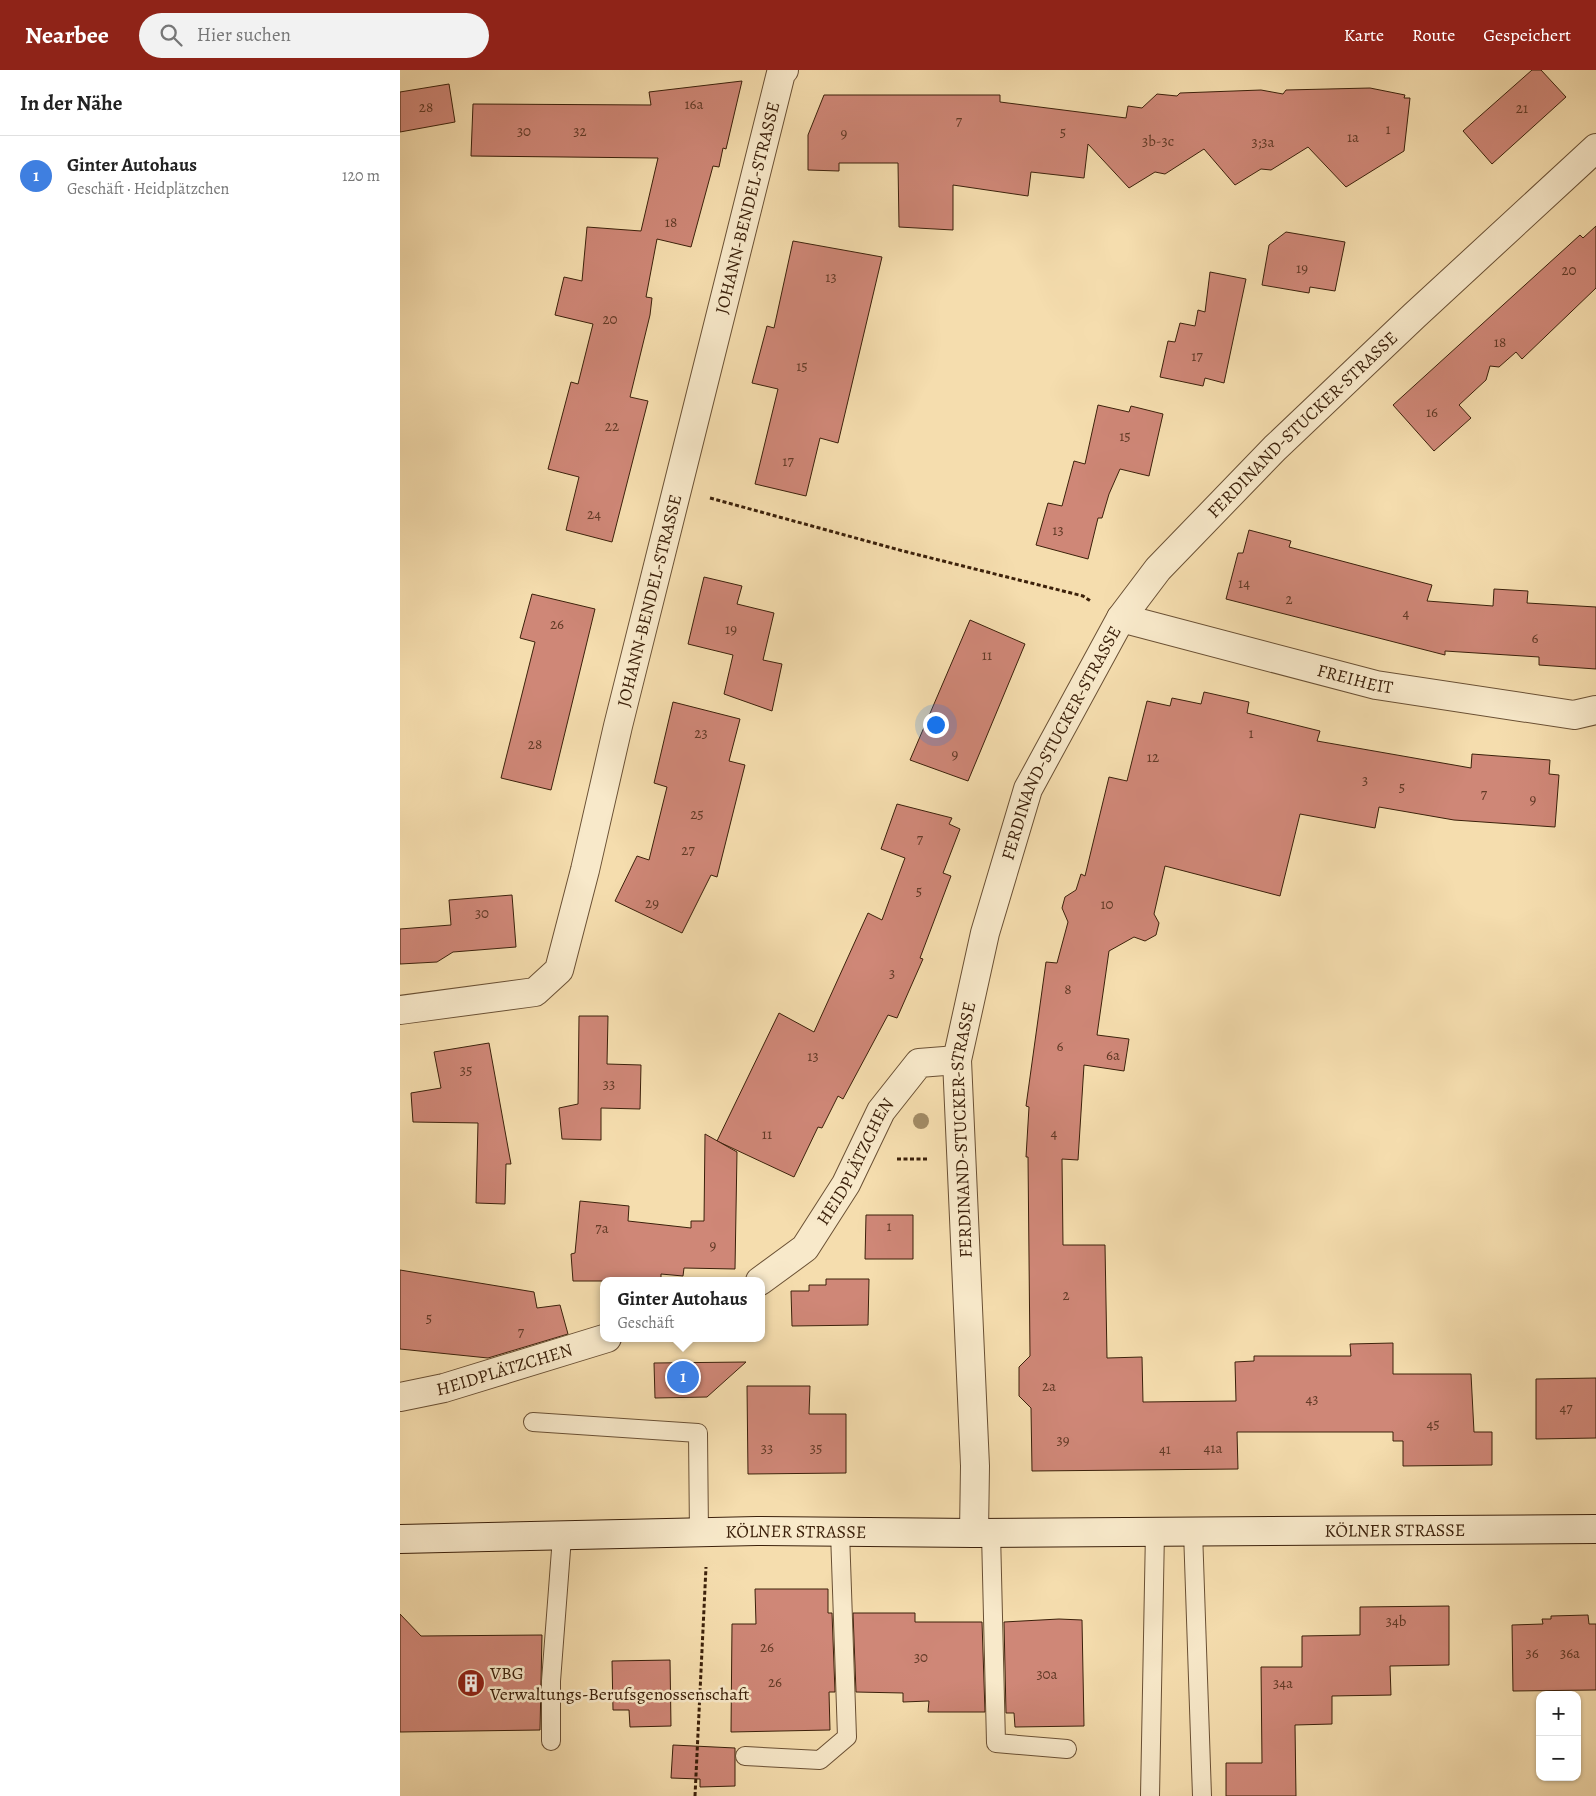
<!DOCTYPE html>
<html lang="de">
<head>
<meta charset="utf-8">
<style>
  :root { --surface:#fff; --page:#f2f2f2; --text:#222; --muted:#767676; --line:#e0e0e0; --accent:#8f2418 }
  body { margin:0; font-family:Alegreya,serif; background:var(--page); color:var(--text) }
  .controls { position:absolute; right:15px; bottom:15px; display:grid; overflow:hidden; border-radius:10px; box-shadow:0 1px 4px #0004 }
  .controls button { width:45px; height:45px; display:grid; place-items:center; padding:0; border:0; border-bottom:1px solid var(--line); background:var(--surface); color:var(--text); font:25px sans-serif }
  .you { position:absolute; left:535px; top:654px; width:18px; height:18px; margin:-12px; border:4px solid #fff; border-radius:50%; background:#1a73e8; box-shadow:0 0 0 8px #1a73e833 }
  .badge { display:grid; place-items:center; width:32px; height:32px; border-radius:50%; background:var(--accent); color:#fff; font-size:16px; font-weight:700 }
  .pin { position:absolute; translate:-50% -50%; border:2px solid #fff; box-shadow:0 1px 5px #0006 }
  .popup { position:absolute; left:200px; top:1207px; width:165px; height:65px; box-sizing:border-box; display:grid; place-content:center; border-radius:10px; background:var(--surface); filter:drop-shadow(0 1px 4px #0005); font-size:16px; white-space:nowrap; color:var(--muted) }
  .popup b { font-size:19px; color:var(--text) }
  .popup::after { content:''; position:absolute; left:50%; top:100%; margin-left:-10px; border:10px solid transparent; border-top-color:var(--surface) }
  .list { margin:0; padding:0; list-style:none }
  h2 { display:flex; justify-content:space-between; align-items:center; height:65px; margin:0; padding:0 20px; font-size:21px }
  h2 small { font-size:16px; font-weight:400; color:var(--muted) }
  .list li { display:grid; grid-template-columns:32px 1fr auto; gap:15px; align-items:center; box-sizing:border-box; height:80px; padding:0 20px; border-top:1px solid var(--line) }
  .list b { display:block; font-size:19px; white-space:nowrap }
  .list p { margin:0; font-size:16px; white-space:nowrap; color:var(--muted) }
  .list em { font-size:16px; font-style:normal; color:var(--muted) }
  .icon { flex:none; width:28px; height:28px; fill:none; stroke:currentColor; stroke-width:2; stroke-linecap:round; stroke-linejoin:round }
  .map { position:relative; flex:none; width:1196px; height:1726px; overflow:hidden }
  header { display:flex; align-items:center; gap:30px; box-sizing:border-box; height:70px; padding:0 25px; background:var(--accent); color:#fff }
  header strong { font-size:24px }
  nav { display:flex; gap:28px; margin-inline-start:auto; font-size:18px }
  .search { width:350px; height:45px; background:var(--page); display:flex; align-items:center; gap:12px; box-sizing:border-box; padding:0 18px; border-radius:28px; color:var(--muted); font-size:19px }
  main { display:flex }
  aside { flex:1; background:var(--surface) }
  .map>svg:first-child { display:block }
  .building { fill:#cf8777; stroke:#3c210b }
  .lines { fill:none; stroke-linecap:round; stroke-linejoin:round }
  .service-casing { stroke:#6a5034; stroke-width:20 }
  .minor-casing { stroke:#6a5034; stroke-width:30 }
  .secondary-casing { stroke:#3c210b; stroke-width:30 }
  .path { stroke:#3c210b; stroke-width:3; stroke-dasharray:4 2.5; stroke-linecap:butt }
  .service { stroke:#f8e9ca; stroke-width:18 }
  .minor { stroke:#f8e9ca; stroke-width:28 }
  .secondary { stroke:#f8e9ca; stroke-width:28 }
  .tree { fill:#a28b65 }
  .labels { text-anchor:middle; stroke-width:5; stroke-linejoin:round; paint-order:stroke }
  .number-label { font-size:15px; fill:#613a26 }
  .street-label { font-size:18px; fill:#3c210b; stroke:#f8e9ca }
  .poi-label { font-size:18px; fill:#3c210b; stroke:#f8e9ca; text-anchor:start }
</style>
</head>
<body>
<header>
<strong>Nearbee</strong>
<div class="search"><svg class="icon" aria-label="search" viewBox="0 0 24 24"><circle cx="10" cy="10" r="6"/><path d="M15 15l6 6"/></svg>Hier suchen</div>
<nav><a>Karte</a><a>Route</a><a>Gespeichert</a></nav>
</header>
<main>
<aside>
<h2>In der Nähe<small></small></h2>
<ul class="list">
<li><span class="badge" style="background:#3f7fe0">1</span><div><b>Ginter Autohaus</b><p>Geschäft · Heidplätzchen</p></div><em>120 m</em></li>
</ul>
</aside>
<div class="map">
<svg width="1196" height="1726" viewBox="0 0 1196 1726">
  <rect width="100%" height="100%" fill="#f5ddae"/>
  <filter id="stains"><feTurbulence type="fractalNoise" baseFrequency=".004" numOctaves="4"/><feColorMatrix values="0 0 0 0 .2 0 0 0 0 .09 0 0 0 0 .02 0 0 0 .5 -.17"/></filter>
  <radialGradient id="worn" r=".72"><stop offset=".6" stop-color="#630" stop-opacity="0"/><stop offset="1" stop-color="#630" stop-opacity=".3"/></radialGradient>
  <g class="building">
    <path d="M1132,0H1141L1166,27L1092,94L1063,61Z"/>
    <path d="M342,11L326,79L323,78L319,97L313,96L291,177L257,169L246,227L252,228L250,245L230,327L248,331L212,472L166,460L179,407L148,399L171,312L178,314L193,254L155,245L164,207L182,211L187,157L241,161L258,88L71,86L73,34L251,35L249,22Z"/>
    <path d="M49,14L55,52L0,62V22Z"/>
    <path d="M970,18L1005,25L1004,28H1010L1004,81L946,117L908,77L871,100L861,99L835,115L804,79L765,104L755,102L729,118L688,74L684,108L631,102L628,126L553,115V160L499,157L498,93H439V101L408,100V65L424,25H600V32L726,48L728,36L742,38L757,24L777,26L780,23L861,20L883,24L886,20Z"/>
    <path d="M1196,156V218L1122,289L1116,282L1099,297L1090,296L1086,310L1059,335L1071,348L1034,381L993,335L1180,165L1183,168Z"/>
    <path d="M886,162L945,172L935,221L910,217L909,223L862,215L869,175Z"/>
    <path d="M393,171L482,187L438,373L420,368L406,426L355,414L378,319L352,313L367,256L374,258Z"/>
    <path d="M810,202L846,209L824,313L805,308L803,316L760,307L768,271L775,272L780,253L795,256L798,240L805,242Z"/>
    <path d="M698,335L729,342L731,336L763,344L749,406L720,399L709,424L702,448H698L688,489L636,475L648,433L662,436L674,391L685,394Z"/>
    <path d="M849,460L891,471L889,477L1032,515L1027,531L1093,536L1094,519L1128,521L1127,533L1196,537V599L1139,595V587L1045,581V585L826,529L838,483H843Z"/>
    <path d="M304,507L342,516L337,534L374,543L363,590L382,594L372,641L324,624L333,585L288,574Z"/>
    <path d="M132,524L195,539L151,720L101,708L135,572L120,568Z"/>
    <path d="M570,550L625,574L568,711L510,690Z"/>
    <path d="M804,622L849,632L847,643L920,661L917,671L1071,698L1072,684L1150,690L1149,704L1159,705L1155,757L1054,750L979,737L975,758L900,744L880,826L765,796L754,844L759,853L756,865L745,871L734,867L709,881L697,965L729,969L724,1001L684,995L678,1090L662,1089L663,1175H705L707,1288L742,1287L743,1332L836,1331L835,1292L854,1291V1286H951L950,1274L993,1273V1304H1071L1074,1362H1092V1395L1003,1396V1371H993V1362H837L838,1399L632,1401L631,1338L619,1326V1297L630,1286L628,1087H626L629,1037L626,1036L646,892L657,893L668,852L662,838L665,827L676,820L681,804L685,806L709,707L727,711L747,631L770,636L772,628L801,634Z"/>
    <path d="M273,632L340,649L329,691L345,695L317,807L311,805L282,863L215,831L237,786L249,790L267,717L254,713Z"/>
    <path d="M497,734L552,748L549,754L560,759L543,803L551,806L520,888L523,889L497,948L488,945L443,1029L438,1026L422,1058L418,1057L394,1107L317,1071L379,943L414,962L468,843L482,850L505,788L481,779Z"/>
    <path d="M112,825L116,877L53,882L37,892L0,894V859L51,855L49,830Z"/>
    <path d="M179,946H208L207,994L241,995L240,1039L201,1038V1070L162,1069L159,1038L178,1034Z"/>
    <path d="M89,973L111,1094H106L105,1134L76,1133L78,1053L13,1052L11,1023L41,1018L34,982Z"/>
    <path d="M305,1064L337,1082L335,1199L284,1198L283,1206L261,1204V1211H173L171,1184L175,1183L180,1131L229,1136L228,1151L291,1158V1151H304Z"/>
    <path d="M466,1145H513V1189H465Z"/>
    <path d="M0,1200L134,1222L137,1238L160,1235L168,1264L88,1288L0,1279Z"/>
    <path d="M426,1209H469L468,1255L392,1256L391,1221H409V1215H426Z"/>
    <path d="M346,1292L307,1327L255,1328L254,1293Z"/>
    <path d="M1196,1308V1368L1136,1369V1309Z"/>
    <path d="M347,1316H410L409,1344H446V1403L348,1404Z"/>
    <path d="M355,1519H428V1543H432L435,1622H429L430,1660L331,1662L332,1554H356Z"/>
    <path d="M1049,1536V1595L990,1596L991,1625L932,1626V1654L895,1655L896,1726H826V1693H862L861,1597H902V1566L960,1565V1537Z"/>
    <path d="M453,1543H515V1552H582L585,1642H528L529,1631L503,1632V1623L456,1622Z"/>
    <path d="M0,1544L21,1566L142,1565L140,1660L0,1662Z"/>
    <path d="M1188,1545L1189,1554H1196V1620L1113,1621L1112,1555L1143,1554L1142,1549H1151V1546Z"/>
    <path d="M659,1549L682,1550L684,1656L615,1657L614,1643H606L604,1552Z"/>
    <path d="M270,1590L271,1656L230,1657L229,1640H213L212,1591Z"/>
    <path d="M273,1675L335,1678V1716L300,1717V1709L271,1708Z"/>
  </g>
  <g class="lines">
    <g class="service-casing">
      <g id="service">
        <path d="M133,1352L298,1363L299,1464"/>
        <path d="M793,1461L802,1726"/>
        <path d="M591,1463L596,1673L667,1679"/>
        <path d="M151,1671V1611L162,1467"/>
        <path d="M345,1686L420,1690L447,1667L440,1462"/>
        <path d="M750,1726L755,1461"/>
      </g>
    </g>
    <g class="minor-casing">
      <g id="minor">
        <path id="s1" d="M721,548L976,615L1174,645L1196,640"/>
        <path id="s2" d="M0,940L135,922L159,900L185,800L218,656L381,3L384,0"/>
        <path id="s3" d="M360,1211L405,1178L446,1114L481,1041L519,993L557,990"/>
        <path id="s4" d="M0,1327L44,1318L207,1268"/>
        <path id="s5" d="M574,1463L575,1396L557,990L585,863L628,719L721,548L758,499L875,378L1014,246L1196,78"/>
      </g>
    </g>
    <g class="secondary-casing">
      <g id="secondary">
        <path id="s6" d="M0,1469L357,1461L574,1463L1196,1459"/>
      </g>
    </g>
    <g class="path">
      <path d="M310,428L503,481L683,526L692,532"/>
      <path d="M497,1089H528"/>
      <path d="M295,1726L306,1497"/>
    </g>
    <use href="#service" class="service"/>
    <use href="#minor" class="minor"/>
    <use href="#secondary" class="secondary"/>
  </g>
  <circle class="tree" cx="521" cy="1051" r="8"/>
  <defs>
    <g id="building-disc" transform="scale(1.4375)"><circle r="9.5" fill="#8f2418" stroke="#f8e9ca"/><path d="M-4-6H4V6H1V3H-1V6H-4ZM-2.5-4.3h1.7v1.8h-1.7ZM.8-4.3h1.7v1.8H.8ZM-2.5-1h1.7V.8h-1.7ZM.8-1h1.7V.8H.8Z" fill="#fff"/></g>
  </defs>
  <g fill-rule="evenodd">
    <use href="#building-disc" x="71" y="1613"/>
  </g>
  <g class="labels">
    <g class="number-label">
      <text x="294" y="39">16a</text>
      <text x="26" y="42">28</text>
      <text x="1122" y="43">21</text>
      <text x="559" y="56">7</text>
      <text x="988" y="64">1</text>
      <text x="124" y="66">30</text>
      <text x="180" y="66">32</text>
      <text x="663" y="67">5</text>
      <text x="444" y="68">9</text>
      <text x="953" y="72">1a</text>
      <text x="758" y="76">3b-3c</text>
      <text x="863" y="77">3;3a</text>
      <text x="271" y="157">18</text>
      <text x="902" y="203">19</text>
      <text x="1169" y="205">20</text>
      <text x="431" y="212">13</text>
      <text x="210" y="254">20</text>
      <text x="1100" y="277">18</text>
      <text x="797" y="291">17</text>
      <text x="402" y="301">15</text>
      <text x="1032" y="347">16</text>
      <text x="212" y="361">22</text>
      <text x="725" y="371">15</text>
      <text x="388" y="396">17</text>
      <text x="194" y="449">24</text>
      <text x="658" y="465">13</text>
      <text x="844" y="518">14</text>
      <text x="889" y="534">2</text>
      <text x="1006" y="548">4</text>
      <text x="157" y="559">26</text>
      <text x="331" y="564">19</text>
      <text x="1135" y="573">6</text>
      <text x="587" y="590">11</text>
      <text x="301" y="668">23</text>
      <text x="851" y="668">1</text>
      <text x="135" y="679">28</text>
      <text x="555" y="689">9</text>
      <text x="753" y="692">12</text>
      <text x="965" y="715">3</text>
      <text x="1002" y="722">5</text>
      <text x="1084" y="729">7</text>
      <text x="1133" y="734">9</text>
      <text x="297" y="749">25</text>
      <text x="520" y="774">7</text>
      <text x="288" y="785">27</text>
      <text x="519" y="826">5</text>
      <text x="252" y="838">29</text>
      <text x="707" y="839">10</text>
      <text x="82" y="848">30</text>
      <text x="492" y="908">3</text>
      <text x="668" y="924">8</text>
      <text x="660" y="981">6</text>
      <text x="713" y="990">6a</text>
      <text x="413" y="991">13</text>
      <text x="66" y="1005">35</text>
      <text x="209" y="1019">33</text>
      <text x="654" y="1068">4</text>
      <text x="367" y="1069">11</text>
      <text x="489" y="1161">1</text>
      <text x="202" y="1163">7a</text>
      <text x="313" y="1180">9</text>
      <text x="666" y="1230">2</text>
      <text x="29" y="1253">5</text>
      <text x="121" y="1267">7</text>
      <text x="649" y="1321">2a</text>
      <text x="912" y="1334">43</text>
      <text x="1166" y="1343">47</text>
      <text x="1033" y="1359">45</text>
      <text x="663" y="1375">39</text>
      <text x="367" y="1383">33</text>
      <text x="416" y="1383">35</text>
      <text x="813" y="1383">41a</text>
      <text x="765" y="1384">41</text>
      <text x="996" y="1556">34b</text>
      <text x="367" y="1582">26</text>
      <text x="1132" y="1588">36</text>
      <text x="1170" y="1588">36a</text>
      <text x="521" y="1592">30</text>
      <text x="647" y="1609">30a</text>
      <text x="375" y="1617">26</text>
      <text x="883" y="1618">34a</text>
    </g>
    <g class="street-label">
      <text dy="6" stroke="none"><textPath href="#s2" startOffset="954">JOHANN-BENDEL-STRASSE</textPath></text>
      <text dy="6" stroke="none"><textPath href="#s5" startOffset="1214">FERDINAND-STUCKER-STRASSE</textPath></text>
      <text dy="6" stroke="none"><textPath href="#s2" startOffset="549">JOHANN-BENDEL-STRASSE</textPath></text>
      <text dy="6" stroke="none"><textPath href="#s1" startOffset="242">FREIHEIT</textPath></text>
      <text dy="6" stroke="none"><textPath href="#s5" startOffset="809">FERDINAND-STUCKER-STRASSE</textPath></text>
      <text dy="6" stroke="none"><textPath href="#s5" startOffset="404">FERDINAND-STUCKER-STRASSE</textPath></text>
      <text dy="6" stroke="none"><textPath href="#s3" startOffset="156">HEIDPLÄTZCHEN</textPath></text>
      <text dy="6" stroke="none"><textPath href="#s4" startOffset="108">HEIDPLÄTZCHEN</textPath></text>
      <text dy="6" stroke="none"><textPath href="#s6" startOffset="995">KÖLNER STRASSE</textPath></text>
      <text dy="6" stroke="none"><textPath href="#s6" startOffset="396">KÖLNER STRASSE</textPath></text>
    </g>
    <g class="poi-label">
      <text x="90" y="1609">VBG<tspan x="90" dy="21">Verwaltungs-Berufsgenossenschaft</tspan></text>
    </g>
  </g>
  <rect width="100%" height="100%" filter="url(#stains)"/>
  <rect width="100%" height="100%" fill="url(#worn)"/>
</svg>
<div class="controls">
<button>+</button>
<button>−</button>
</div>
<div class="you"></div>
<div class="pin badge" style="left:283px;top:1307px;background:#3f7fe0">1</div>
<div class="popup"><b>Ginter Autohaus</b>Geschäft</div>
</div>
</main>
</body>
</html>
